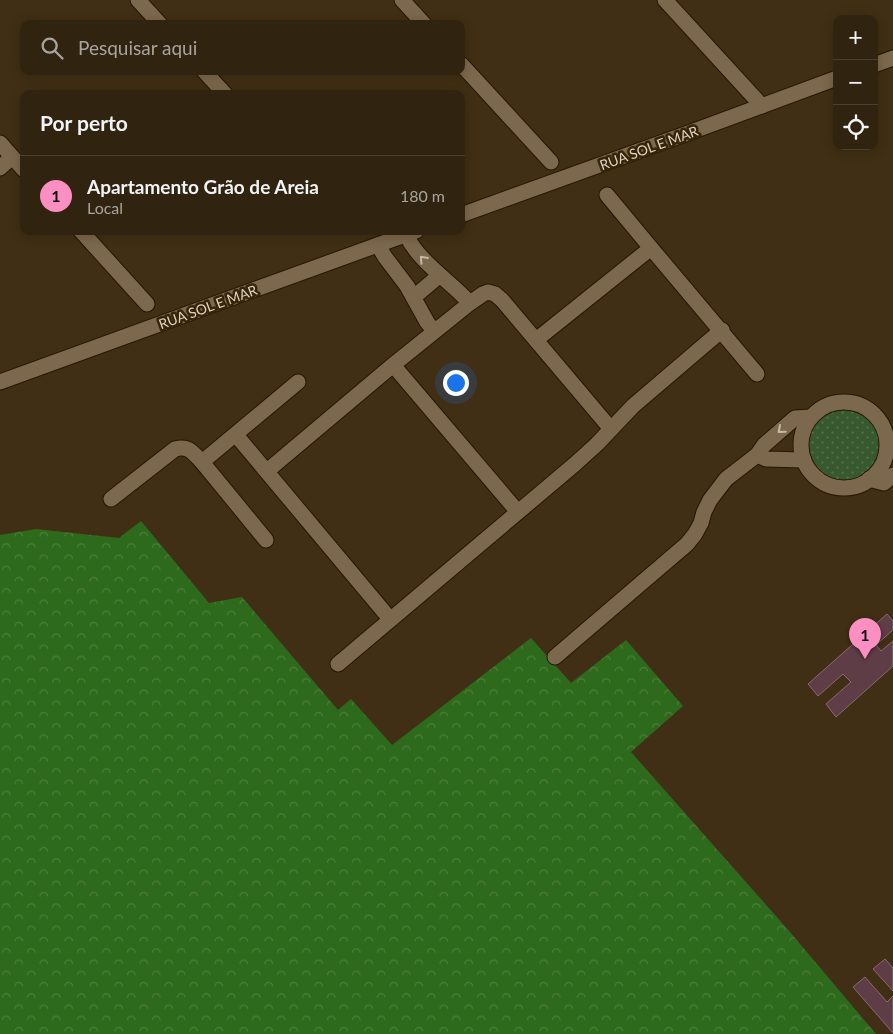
<!DOCTYPE html>
<html lang="pt">
<head>
<meta charset="utf-8">
<style>
  :root { --surface:#30230f; --page:#3c2f1d; --text:#f1f3f6; --muted:#a8a49e; --line:#4b402f; --accent:#fc8fc2 }
  body { margin:0; font-family:Lato,sans-serif; background:var(--page); color:var(--text) }
  .controls { position:absolute; right:15px; top:15px; display:grid; overflow:hidden; border-radius:10px; box-shadow:0 2px 12px #0003 }
  .controls button { width:45px; height:45px; display:grid; place-items:center; padding:0; border:0; border-bottom:1px solid var(--line); background:var(--surface); color:var(--text); font:25px sans-serif }
  .you { position:absolute; left:455px; top:382px; width:18px; height:18px; margin:-12px; border:4px solid #fff; border-radius:50%; background:#1a73e8; box-shadow:0 0 0 8px #1a73e833 }
  .badge { display:grid; place-items:center; width:32px; height:32px; border-radius:50%; background:var(--accent); color:#111; font-size:16px; font-weight:700 }
  .pin { position:absolute; translate:-50% -41px; filter:drop-shadow(0 1px 2px #0008) }
  .pin::after { content:''; position:absolute; top:26px; width:18px; height:15px; background:inherit; clip-path:polygon(0 0,100% 0,50% 100%) }
  .list { margin:0; padding:0; list-style:none }
  h2 { display:flex; justify-content:space-between; align-items:center; height:65px; margin:0; padding:0 20px; font-size:21px }
  h2 small { font-size:16px; font-weight:400; color:var(--muted) }
  .list li { display:grid; grid-template-columns:32px 1fr auto; gap:15px; align-items:center; box-sizing:border-box; height:80px; padding:0 20px; border-top:1px solid var(--line) }
  .list b { display:block; font-size:19px; white-space:nowrap }
  .list p { margin:0; font-size:16px; white-space:nowrap; color:var(--muted) }
  .list em { font-size:16px; font-style:normal; color:var(--muted) }
  .icon { flex:none; width:28px; height:28px; fill:none; stroke:currentColor; stroke-width:2; stroke-linecap:round; stroke-linejoin:round }
  .map { position:relative; flex:none; width:893px; height:1034px; overflow:hidden }
  .search { position:absolute; background:var(--surface); box-shadow:0 2px 12px #0003; left:20px; top:20px; width:445px; height:55px; display:flex; align-items:center; gap:12px; box-sizing:border-box; padding:0 18px; border-radius:10px; color:var(--muted); font-size:19px }
  .panel { position:absolute; background:var(--surface); box-shadow:0 2px 12px #0003; left:20px; top:90px; width:445px; height:145px; border-radius:10px }
  .map>svg:first-child { display:block }
  .forest { fill:url(#forest-crowns) }
  .park { fill:url(#park-dots) }
  .building { fill:#5e3d47; stroke:#8c6872 }
  .lines { fill:none; stroke-linecap:round; stroke-linejoin:round }
  .minor-casing { stroke:#271600; stroke-width:17 }
  .minor { stroke:#7c684c; stroke-width:15 }
  .oneway { stroke:#c5b8a5 }
  .labels { text-anchor:middle; stroke-width:5; stroke-linejoin:round; paint-order:stroke }
  .street-label { font-size:14px; fill:#ddd2c3; stroke:#362509 }
</style>
</head>
<body>
<div class="map">
<svg width="893" height="1034" viewBox="0 0 893 1034">
  <defs>
    <pattern id="forest-crowns" width="20" height="18" patternUnits="userSpaceOnUse" patternTransform="scale(1.25)"><rect width="20" height="18" fill="#2e6a1c"/><path d="M2 6a3 3 0 1 1 6 0M12 15a3 3 0 1 1 6 0" fill="none" stroke="#4c7e3b"/></pattern>
    <pattern id="park-dots" width="8" height="8" patternUnits="userSpaceOnUse" patternTransform="scale(1.25)"><rect width="8" height="8" fill="#38592f"/><path d="M2 2h.1M6 6h.1" fill="none" stroke="#54704c" stroke-width="1.8" stroke-linecap="round"/></pattern>
  </defs>
  <rect width="100%" height="100%" fill="#402f14"/>
  <path class="forest" d="M141,521L209,603L242,597L338,710L351,699L392,745L531,638L571,683L626,640L683,706L631,752L790,932L876,1034H0V535L36,529L119,538Z"/>
  <circle class="park" cx="844" cy="445" r="36"/>
  <g class="building">
    <path d="M887,614L893,621V630L876,645L881,651L893,641V666L836,717L826,704L851,682L843,674L818,696L808,684Z"/>
    <path d="M885,959L893,968V991L873,969Z"/>
    <path d="M865,977L887,1002L893,996V1033L853,987Z"/>
  </g>
  <g class="lines">
    <g class="minor-casing">
      <g id="minor">
        <path d="M138,0L160,24"/>
        <path d="M402,0L424,24"/>
        <path d="M665,0L762,106"/>
        <path d="M461,64L551,162"/>
        <path d="M874,65L893,58"/>
        <path d="M204,71L225,94"/>
        <path d="M0,143L24,170"/>
        <path d="M0,168L12,157"/>
        <path d="M607,195L651,248"/>
        <path d="M461,215L691,132L837,78"/>
        <path d="M81,231L147,304"/>
        <path d="M406,235C420,263 449,280 470,303"/>
        <path d="M378,245L385,257L407,286L427,322L434,331"/>
        <path d="M414,297L440,275"/>
        <path d="M536,340L651,248L757,374"/>
        <path d="M393,365L518,512"/>
        <path d="M0,382L416,231"/>
        <circle cx="844" cy="445" r="43"/>
        <path d="M236,435L390,619"/>
        <path d="M757,455L766,459L804,460"/>
        <path d="M202,462L298,382"/>
        <path d="M267,471L393,365L470,303L483,294L488,292L495,294L502,300L611,429"/>
        <path d="M869,479L884,483L893,475"/>
        <path d="M111,499L175,449C189,445 193,453 202,462L266,540"/>
        <path d="M555,657L687,544L695,534L701,523L704,512L710,500L726,479L757,455L764,445L795,418L811,417"/>
        <path d="M338,664L575,464L597,444L633,406L722,330"/>
      </g>
    </g>
    <use href="#minor" class="minor"/>
  </g>
  <defs><path id="oneway-chevron" d="M-2-3.5L2.5 0L-2 3.5" fill="none" stroke-width="1.6" stroke-linecap="round" stroke-linejoin="round" transform="scale(1.25)"/></defs>
  <g class="oneway">
    <use href="#oneway-chevron" transform="translate(423 259) rotate(-132)"/>
    <use href="#oneway-chevron" transform="translate(781 430) rotate(139)"/>
  </g>
  <g class="labels">
    <g class="street-label">
      <text transform="translate(649 148) rotate(-20)" y="5">RUA SOL E MAR</text>
      <text transform="translate(208 307) rotate(-20)" y="5">RUA SOL E MAR</text>
    </g>
  </g>
</svg>
<div class="controls">
<button>+</button>
<button>−</button>
<button><svg class="icon" aria-label="locate" viewBox="0 0 24 24"><circle cx="12" cy="12" r="6"/><path d="M12 2v4M12 18v4M2 12h4M18 12h4"/></svg></button>
</div>
<div class="you"></div>
<div class="pin badge" style="left:865px;top:659px">1</div>
<div class="search"><svg class="icon" aria-label="search" viewBox="0 0 24 24"><circle cx="10" cy="10" r="6"/><path d="M15 15l6 6"/></svg>Pesquisar aqui</div>
<section class="panel">
<h2>Por perto<small></small></h2>
<ul class="list">
<li><span class="badge">1</span><div><b>Apartamento Grão de Areia</b><p>Local</p></div><em>180 m</em></li>
</ul>
</section>
</div>
</body>
</html>
